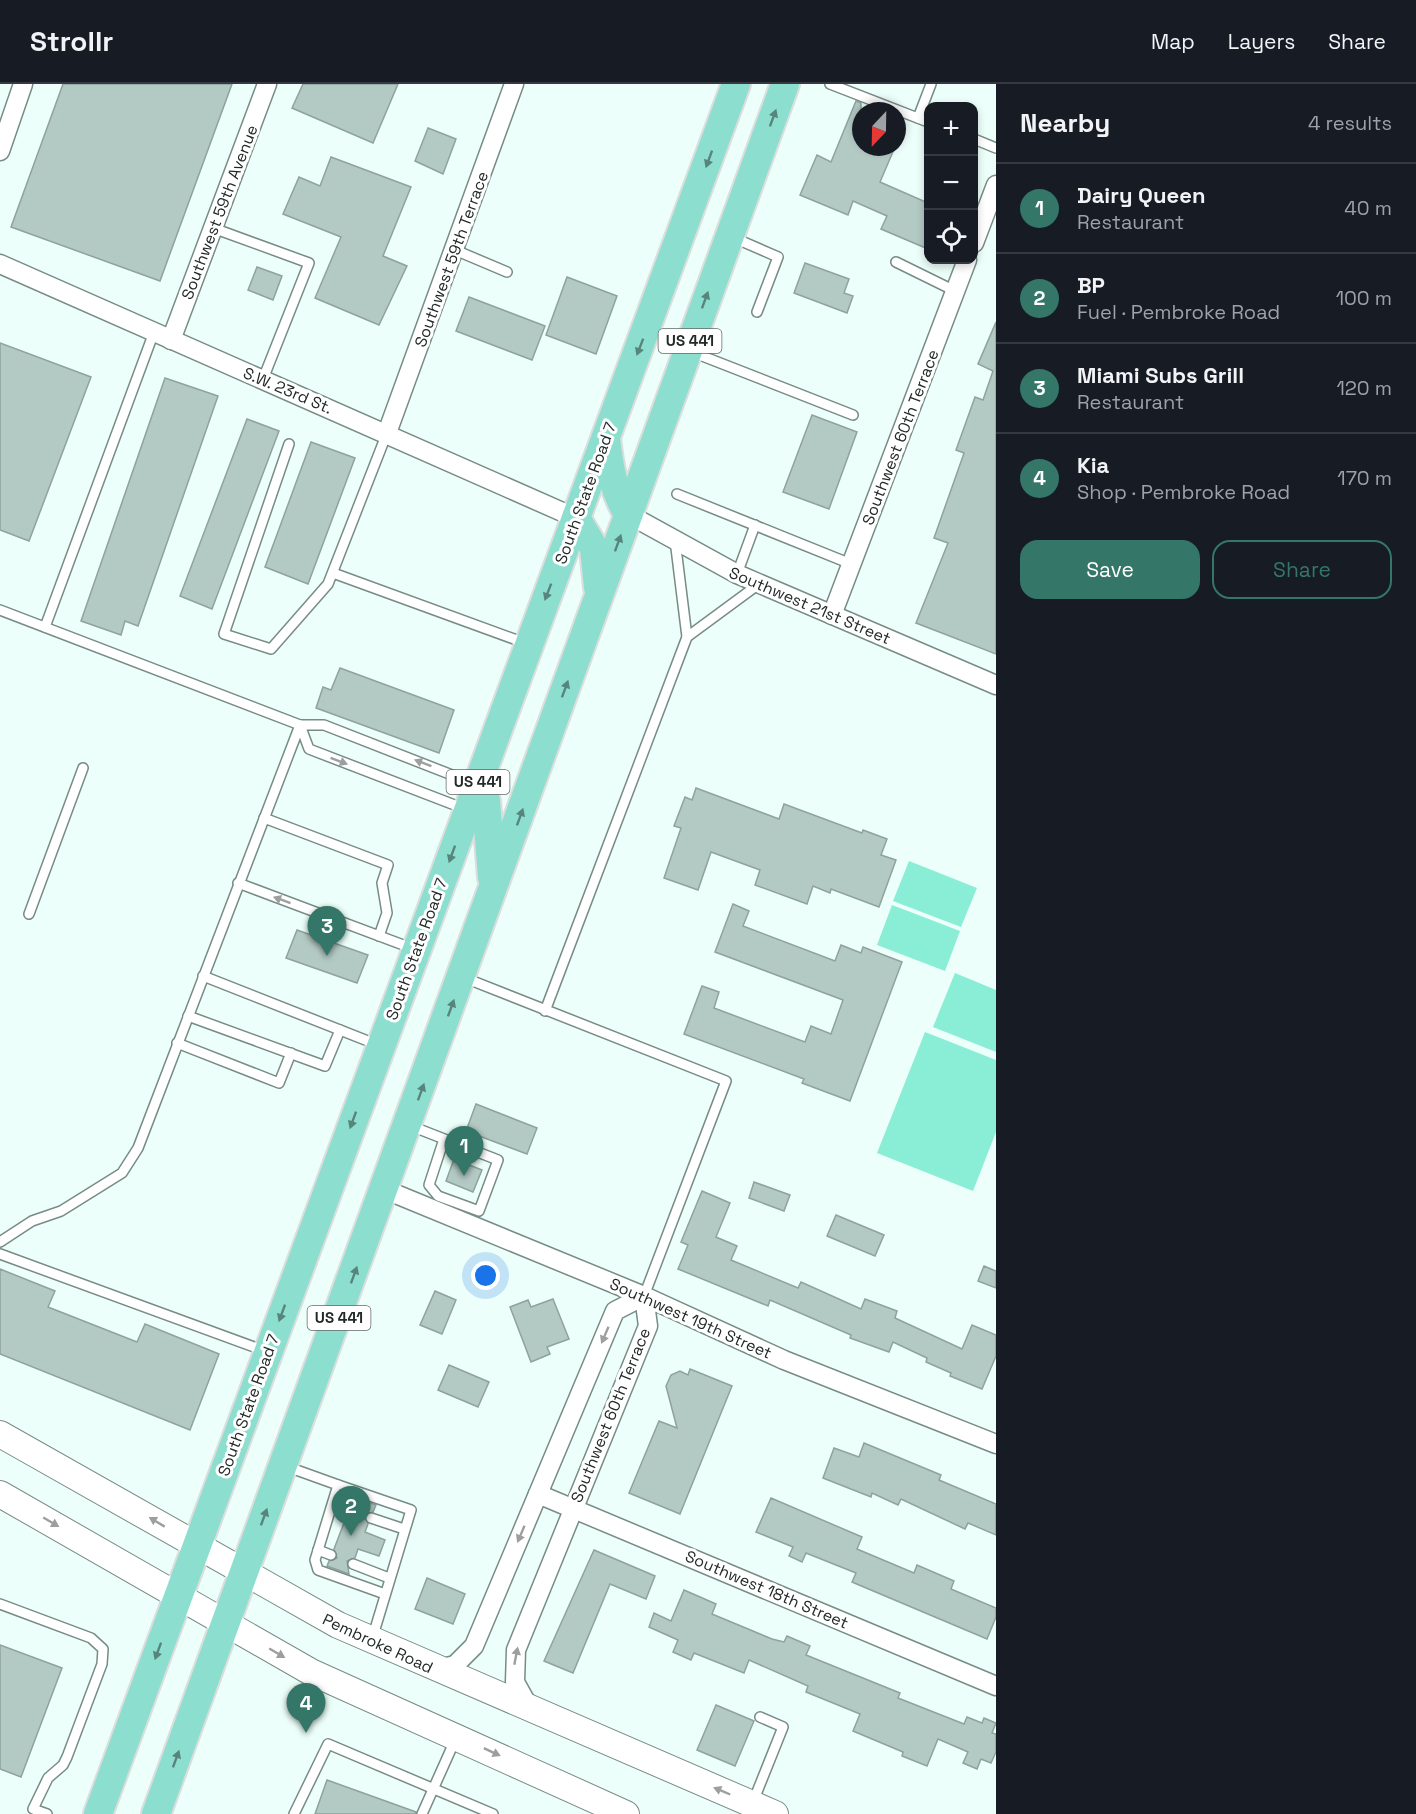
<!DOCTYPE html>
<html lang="en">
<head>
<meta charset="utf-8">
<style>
  :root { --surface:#171b24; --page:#20242c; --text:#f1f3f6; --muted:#9ea1a6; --line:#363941; --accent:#347668 }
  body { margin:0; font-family:"Space Grotesk",sans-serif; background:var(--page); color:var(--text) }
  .controls { position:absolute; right:18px; top:18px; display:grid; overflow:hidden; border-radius:12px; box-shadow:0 3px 9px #0003 }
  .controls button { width:54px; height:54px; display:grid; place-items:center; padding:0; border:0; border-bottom:2px solid var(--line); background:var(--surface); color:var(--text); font:30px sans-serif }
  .compass { position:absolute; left:852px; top:18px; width:54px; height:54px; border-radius:50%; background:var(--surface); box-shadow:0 3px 9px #0003; rotate:202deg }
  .you { position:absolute; left:486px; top:1192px; width:21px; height:21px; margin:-15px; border:4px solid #fff; border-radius:50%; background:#1a73e8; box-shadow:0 0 0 9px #1a73e833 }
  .badge { display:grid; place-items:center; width:39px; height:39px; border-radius:50%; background:var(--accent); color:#fff; font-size:20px; font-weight:700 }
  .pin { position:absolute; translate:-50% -50px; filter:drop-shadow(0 2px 3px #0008) }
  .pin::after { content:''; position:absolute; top:32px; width:21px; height:18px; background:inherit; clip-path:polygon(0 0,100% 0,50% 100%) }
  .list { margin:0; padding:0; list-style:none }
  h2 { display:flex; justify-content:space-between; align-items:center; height:78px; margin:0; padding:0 24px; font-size:26px }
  h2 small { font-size:20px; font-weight:400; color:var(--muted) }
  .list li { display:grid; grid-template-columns:39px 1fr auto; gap:18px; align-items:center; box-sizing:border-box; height:90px; padding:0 24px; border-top:2px solid var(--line) }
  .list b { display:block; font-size:22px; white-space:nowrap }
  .list p { margin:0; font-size:20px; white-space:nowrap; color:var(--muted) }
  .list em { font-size:20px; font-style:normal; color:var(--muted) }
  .actions { display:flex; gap:12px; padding:18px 24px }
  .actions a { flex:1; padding:14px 0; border:2px solid var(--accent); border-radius:18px; text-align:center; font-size:21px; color:var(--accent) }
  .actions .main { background:var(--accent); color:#fff }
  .icon { flex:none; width:33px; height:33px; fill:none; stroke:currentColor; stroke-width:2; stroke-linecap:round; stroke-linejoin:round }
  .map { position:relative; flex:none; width:996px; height:1730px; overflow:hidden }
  header { display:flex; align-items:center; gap:36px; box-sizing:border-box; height:84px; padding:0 30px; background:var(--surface); border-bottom:2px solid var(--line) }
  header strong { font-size:28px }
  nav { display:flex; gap:33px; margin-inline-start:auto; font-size:21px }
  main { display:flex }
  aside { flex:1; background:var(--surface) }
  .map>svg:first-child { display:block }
  .grass { fill:#8aedd5 }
  .building { fill:#b3c9c3; stroke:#8ea39d; stroke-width:1.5 }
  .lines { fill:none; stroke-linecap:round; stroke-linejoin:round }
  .lane-casing { stroke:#778c86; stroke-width:12 }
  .street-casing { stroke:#778c86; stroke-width:21 }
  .secondary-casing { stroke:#778c86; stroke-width:28 }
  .primary-casing { stroke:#dcdddd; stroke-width:32 }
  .lane { stroke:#fff; stroke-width:9 }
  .street { stroke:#fff; stroke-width:18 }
  .secondary { stroke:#fff; stroke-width:26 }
  .primary { stroke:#8cdfcf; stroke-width:28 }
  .oneway { fill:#57847c }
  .oneway2 { fill:#9c9f9e }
  .labels { text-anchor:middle; stroke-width:6; stroke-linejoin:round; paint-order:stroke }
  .shield { fill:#fff; stroke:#646a68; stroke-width:1.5 }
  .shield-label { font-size:15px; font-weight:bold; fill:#222a28 }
  .street-label { font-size:16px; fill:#222a28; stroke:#fff }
</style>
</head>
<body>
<header>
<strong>Strollr</strong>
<nav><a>Map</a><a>Layers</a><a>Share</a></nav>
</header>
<main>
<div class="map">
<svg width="996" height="1730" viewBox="0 0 996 1730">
  <rect width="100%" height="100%" fill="#edfffa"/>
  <g class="grass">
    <path d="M909,777L977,804L961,843L893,817Z"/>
    <path d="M892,821L960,847L945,887L877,861Z"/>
    <path d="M955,889L996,906V968L933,943Z"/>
    <path d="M925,948L996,976V1048L973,1107L877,1069Z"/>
  </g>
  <g class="building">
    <path d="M63,0H232L160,197L11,143Z"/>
    <path d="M303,0H398L373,59L292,24Z"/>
    <path d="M856,17L861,19V63H895L880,98L928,119V165L881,145L887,132L853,117L848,131L800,111L817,71L831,78Z"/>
    <path d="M428,44L456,55L443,90L415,77Z"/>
    <path d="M331,73L411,103L383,172L407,182L379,241L315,214L341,153L283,130L299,93L320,102Z"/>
    <path d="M805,179L849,195L844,209L853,212L847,229L794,209Z"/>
    <path d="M257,183L282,192L273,216L248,206Z"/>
    <path d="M567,193L617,212L596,270L546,251Z"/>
    <path d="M469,213L545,242L532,276L456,247Z"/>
    <path d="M996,238V570L916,539L948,459L934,454L963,372L964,369L956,366L975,313L983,316L993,287L978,280Z"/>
    <path d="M0,259L91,293L29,457L0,446Z"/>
    <path d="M165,294L218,312L138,542L125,537L121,551L81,537Z"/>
    <path d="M812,331L857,348L829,425L783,408Z"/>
    <path d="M247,335L279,347L212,525L180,512Z"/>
    <path d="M311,358L355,374L308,500L265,483Z"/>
    <path d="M340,584L454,626L439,669L316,624L323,603L331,606Z"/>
    <path d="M696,704L779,735L784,720L862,749L863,746L887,755L881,771L896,776L879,823L831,805L830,809L813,802L807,820L755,801L760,786L711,768L698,806L664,794L681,744L674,742L685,713L692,716Z"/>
    <path d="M733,820L749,827L743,842L835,877L841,861L861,869L863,863L902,878L850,1017L802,999L804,995L684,950L702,902L719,908L714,924L805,958L811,942L831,950L843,916L715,868Z"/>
    <path d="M297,846L368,871L357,899L286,874Z"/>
    <path d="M476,1020L537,1044L527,1070L466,1047Z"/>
    <path d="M454,1075L482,1086L473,1108L446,1097Z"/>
    <path d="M754,1098L790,1111L784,1127L749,1114Z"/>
    <path d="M702,1107L730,1119L716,1153L737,1162L731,1176L798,1204L801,1198L861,1225L865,1215L897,1227L895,1234L962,1265L972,1241L996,1251V1272L982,1305L950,1292L951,1289L926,1278L927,1274L893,1258L889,1268L850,1254L851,1251L770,1216L768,1222L678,1185L688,1161L681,1158Z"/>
    <path d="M836,1131L884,1151L875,1172L827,1152Z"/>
    <path d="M984,1182L996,1187V1204L978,1197Z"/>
    <path d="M0,1185L55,1207L48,1223L137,1258L145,1240L219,1270L190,1346L0,1270Z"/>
    <path d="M435,1207L456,1216L442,1250L420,1241Z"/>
    <path d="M553,1215L569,1255L547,1263L550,1270L531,1278L510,1223L528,1216L531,1223Z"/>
    <path d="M449,1281L489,1298L478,1323L438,1306Z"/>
    <path d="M690,1285L732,1302L680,1430L629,1409L659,1337L677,1344L666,1302L671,1291L680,1287L688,1291Z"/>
    <path d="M864,1359L941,1391L939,1396L996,1420V1451L968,1439L965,1445L901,1415L898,1421L872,1409L871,1413L823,1394L834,1364L859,1373Z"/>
    <path d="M354,1413L376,1421L373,1428L365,1431L368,1440L365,1448L385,1456L379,1472L358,1465L355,1474L347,1477L349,1490L327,1482L329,1477L337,1474L334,1465L347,1431L355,1428L351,1419Z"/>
    <path d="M771,1414L862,1453L857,1465L914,1489L917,1481L954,1497L951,1505L996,1524V1533L987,1555L852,1498L856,1489L806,1469L802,1478L789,1472L793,1463L756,1448Z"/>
    <path d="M594,1466L655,1492L646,1515L610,1500L573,1589L544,1577Z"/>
    <path d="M427,1494L465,1510L453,1540L415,1525Z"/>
    <path d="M684,1506L716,1520L712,1530L772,1555L784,1558L787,1552L810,1562L806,1571L900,1609L898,1614L964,1640L967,1633L982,1639L984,1634L996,1639L992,1649L996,1650V1668L991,1679L981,1675L977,1685L963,1679L968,1668L938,1655L927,1682L902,1672L903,1668L853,1647L860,1630L806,1608L808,1602L749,1576L744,1589L694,1569L691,1576L673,1568L678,1556L649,1543L654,1529L671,1537Z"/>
    <path d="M0,1561L62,1584L21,1693L0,1685Z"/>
    <path d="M716,1621L754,1637L735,1682L697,1666Z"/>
    <path d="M327,1696L416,1728L415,1730H315Z"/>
  </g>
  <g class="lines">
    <g class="lane-casing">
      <g id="lane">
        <path d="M830,0L928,38"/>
        <path d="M918,34L931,0"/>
        <path d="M974,55L996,64"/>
        <path d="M213,144L309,179L263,295"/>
        <path d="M732,153L778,173L757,228"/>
        <path d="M455,166L507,188"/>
        <path d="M896,178L955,207"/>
        <path d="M692,268L853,331"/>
        <path d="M289,360L224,550L271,565L328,500L387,349"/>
        <path d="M677,410L851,480"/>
        <path d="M333,489L525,559"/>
        <path d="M737,490L755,441"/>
        <path d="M0,526L300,641H324L475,700"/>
        <path d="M45,543L154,248"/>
        <path d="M687,553L759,500"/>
        <path d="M300,641L309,665L465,725"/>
        <path d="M264,734L388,781L382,799L387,829L379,852"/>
        <path d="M238,799L414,865"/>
        <path d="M29,830L83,684"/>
        <path d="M203,892L378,961"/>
        <path d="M465,894L726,997L644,1212"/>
        <path d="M545,927L687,553L675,456"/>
        <path d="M188,932L325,982L340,946"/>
        <path d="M177,959L279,999L291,969"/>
        <path d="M411,1042L498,1076L479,1127L438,1112L429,1101L444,1055"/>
        <path d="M0,1158L32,1137L61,1127L122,1089L138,1064L300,641"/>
        <path d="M0,1170L265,1267"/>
        <path d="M288,1383L338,1401L315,1476L318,1486L385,1510"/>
        <path d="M338,1401L411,1426L372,1555"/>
        <path d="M333,1419L349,1425"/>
        <path d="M371,1434L404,1445"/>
        <path d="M318,1466L331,1471"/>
        <path d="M353,1480L389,1494"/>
        <path d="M0,1520L91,1554L103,1565L102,1580L67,1673L63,1681L48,1694L33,1725L47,1730"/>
        <path d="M753,1718L783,1643L760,1633"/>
        <path d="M294,1730L328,1660L493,1730"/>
        <path d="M422,1730L456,1654"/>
      </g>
    </g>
    <g class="street-casing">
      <g id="street">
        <path d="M0,67L23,0"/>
        <path d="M974,159L996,101"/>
        <path d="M0,180L576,434"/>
        <path d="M171,256L267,0"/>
        <path d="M387,349L514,0"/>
        <path d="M628,430L737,490L996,601"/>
        <path d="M832,531L967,176"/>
        <path d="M386,1106L644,1212L784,1276L996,1360"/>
        <path d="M538,1410L996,1602"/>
        <path d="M435,1586L455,1581L474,1562L615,1227L644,1212L648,1242L516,1566L515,1598L530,1625"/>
      </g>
    </g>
    <g class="secondary-casing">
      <g id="secondary">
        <path d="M0,1350L338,1541L775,1730"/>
        <path d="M0,1410L311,1588L626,1730"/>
      </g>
    </g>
    <g class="primary-casing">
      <g id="primary">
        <path d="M606,354C609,382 613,406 628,430"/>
        <path d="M576,434L594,464L598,503"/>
        <path d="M477,701L486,717L492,793"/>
        <path d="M98,1730L736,0"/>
        <path d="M156,1730C369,1154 573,576 785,0"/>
      </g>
    </g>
    <use href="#lane" class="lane"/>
    <use href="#street" class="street"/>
    <use href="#secondary" class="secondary"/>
    <use href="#primary" class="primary"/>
  </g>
  <defs><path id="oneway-solid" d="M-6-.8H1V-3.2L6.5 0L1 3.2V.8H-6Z" transform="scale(1.5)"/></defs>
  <g class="oneway">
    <use href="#oneway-solid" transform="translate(773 34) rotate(-70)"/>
    <use href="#oneway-solid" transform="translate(709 75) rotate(110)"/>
    <use href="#oneway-solid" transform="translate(705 216) rotate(-70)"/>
    <use href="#oneway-solid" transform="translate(640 263) rotate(111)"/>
    <use href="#oneway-solid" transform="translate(618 459) rotate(-70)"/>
    <use href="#oneway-solid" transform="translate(548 508) rotate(111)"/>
    <use href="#oneway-solid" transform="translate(565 605) rotate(-70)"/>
    <use href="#oneway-solid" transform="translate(520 733) rotate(-70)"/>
    <use href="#oneway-solid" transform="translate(452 770) rotate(110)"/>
    <use href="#oneway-solid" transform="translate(451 924) rotate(-70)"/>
    <use href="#oneway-solid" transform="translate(421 1008) rotate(-70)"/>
    <use href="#oneway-solid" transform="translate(353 1036) rotate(110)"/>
    <use href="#oneway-solid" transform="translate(354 1191) rotate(-70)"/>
    <use href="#oneway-solid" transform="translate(282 1229) rotate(110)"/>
    <use href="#oneway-solid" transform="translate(264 1433) rotate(-70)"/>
    <use href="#oneway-solid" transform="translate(158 1567) rotate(110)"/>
    <use href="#oneway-solid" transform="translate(176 1675) rotate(-70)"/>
  </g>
  <g class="oneway2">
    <use href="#oneway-solid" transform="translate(339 677) rotate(21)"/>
    <use href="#oneway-solid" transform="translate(423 679) rotate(-159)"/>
    <use href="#oneway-solid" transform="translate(282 816) rotate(-160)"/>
    <use href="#oneway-solid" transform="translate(605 1251) rotate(113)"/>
    <use href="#oneway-solid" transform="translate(51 1438) rotate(30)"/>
    <use href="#oneway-solid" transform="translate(157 1438) rotate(-149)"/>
    <use href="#oneway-solid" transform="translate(521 1450) rotate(113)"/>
    <use href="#oneway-solid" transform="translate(277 1569) rotate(30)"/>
    <use href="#oneway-solid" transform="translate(516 1572) rotate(-79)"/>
    <use href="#oneway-solid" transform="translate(492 1668) rotate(25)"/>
    <use href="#oneway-solid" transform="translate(722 1707) rotate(-157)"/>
  </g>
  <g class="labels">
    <g class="shield">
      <rect x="658.5" y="245" width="63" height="24" rx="4.5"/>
      <rect x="446.5" y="686" width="63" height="24" rx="4.5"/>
      <rect x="307.5" y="1222" width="63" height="24" rx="4.5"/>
    </g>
    <g class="shield-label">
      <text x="690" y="262">US 441</text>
      <text x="478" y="703">US 441</text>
      <text x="339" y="1239">US 441</text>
    </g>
    <g class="street-label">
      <text transform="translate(219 128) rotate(-69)" y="6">Southwest 59th Avenue</text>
      <text transform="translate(451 175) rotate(-70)" y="6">Southwest 59th Terrace</text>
      <text transform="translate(288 306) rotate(23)" y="6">S.W. 23rd St.</text>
      <text transform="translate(900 353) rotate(-69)" y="6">Southwest 60th Terrace</text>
      <text transform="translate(585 409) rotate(-70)" y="6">South State Road 7</text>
      <text transform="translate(810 521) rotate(23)" y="6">Southwest 21st Street</text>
      <text transform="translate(416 865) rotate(-70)" y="6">South State Road 7</text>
      <text transform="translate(691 1234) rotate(24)" y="6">Southwest 19th Street</text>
      <text transform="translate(248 1321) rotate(-70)" y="6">South State Road 7</text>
      <text transform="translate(610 1331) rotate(-68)" y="6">Southwest 60th Terrace</text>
      <text transform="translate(767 1505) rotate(23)" y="6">Southwest 18th Street</text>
      <text transform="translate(378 1559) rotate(25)" y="6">Pembroke Road</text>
    </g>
  </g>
</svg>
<div class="controls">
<button>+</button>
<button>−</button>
<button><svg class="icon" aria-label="locate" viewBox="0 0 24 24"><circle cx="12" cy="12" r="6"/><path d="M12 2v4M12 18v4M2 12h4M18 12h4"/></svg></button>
</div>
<svg class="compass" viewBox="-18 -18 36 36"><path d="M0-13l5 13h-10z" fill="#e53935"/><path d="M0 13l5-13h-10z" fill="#9ea1a6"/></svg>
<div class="you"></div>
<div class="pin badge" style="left:464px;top:1092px">1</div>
<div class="pin badge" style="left:351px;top:1452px">2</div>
<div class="pin badge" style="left:327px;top:872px">3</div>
<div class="pin badge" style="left:306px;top:1649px">4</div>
</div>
<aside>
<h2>Nearby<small>4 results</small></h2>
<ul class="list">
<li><span class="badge">1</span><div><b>Dairy Queen</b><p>Restaurant</p></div><em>40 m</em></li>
<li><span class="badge">2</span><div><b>BP</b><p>Fuel · Pembroke Road</p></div><em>100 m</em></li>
<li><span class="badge">3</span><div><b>Miami Subs Grill</b><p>Restaurant</p></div><em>120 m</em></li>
<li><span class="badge">4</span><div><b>Kia</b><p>Shop · Pembroke Road</p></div><em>170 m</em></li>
</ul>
<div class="actions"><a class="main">Save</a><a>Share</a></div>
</aside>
</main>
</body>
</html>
